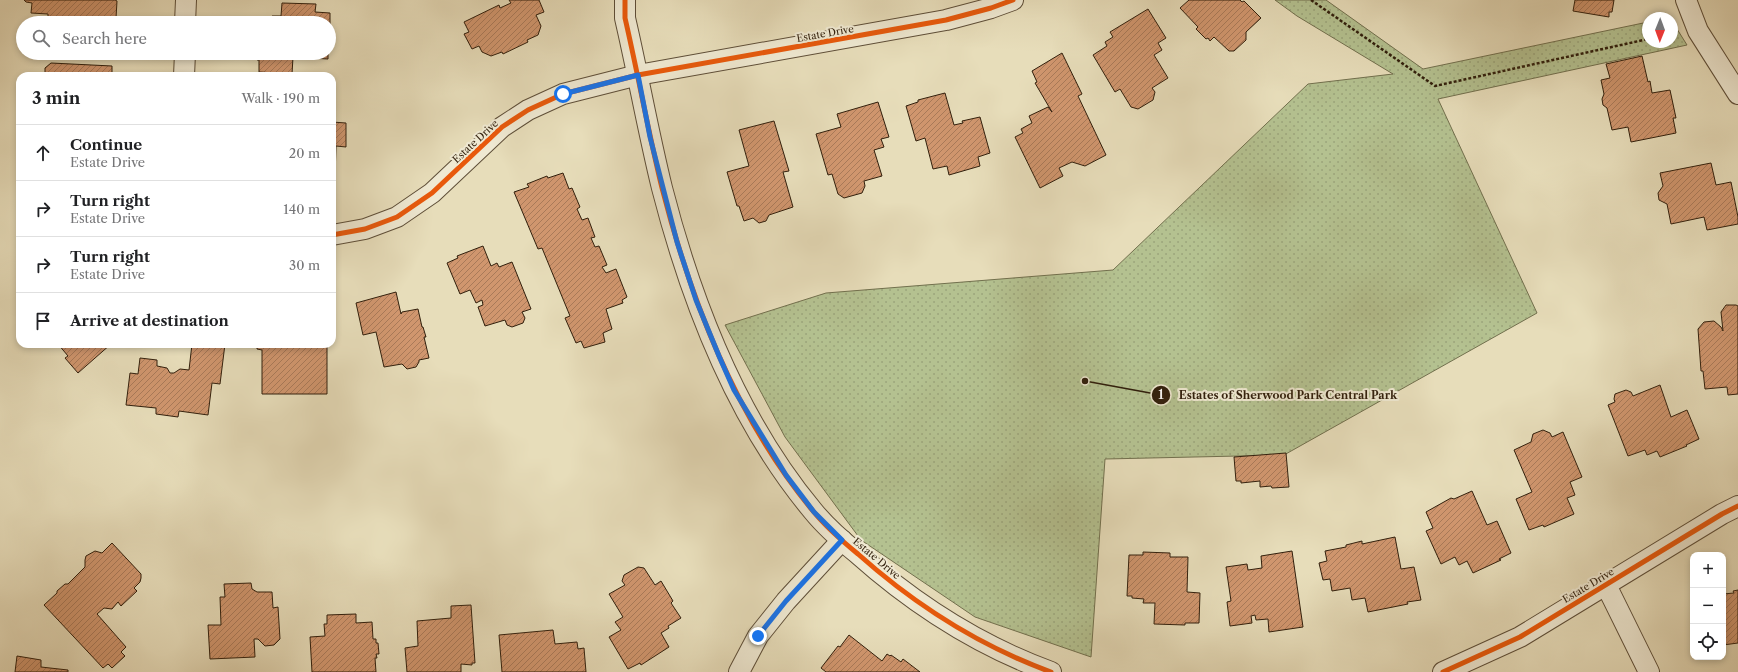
<!DOCTYPE html>
<html lang="en">
<head>
<meta charset="utf-8">
<style>
  :root { --surface:#fff; --page:#f2f2f2; --text:#202124; --muted:#757577; --line:#e0e0e0 }
  body { margin:0; font-family:"Libre Caslon Text",serif; background:var(--page); color:var(--text) }
  .controls { position:absolute; right:12px; bottom:12px; display:grid; overflow:hidden; border-radius:8px; box-shadow:0 2px 6px #0003 }
  .controls button { width:36px; height:36px; display:grid; place-items:center; padding:0; border:0; border-bottom:1px solid var(--line); background:var(--surface); color:var(--text); font:20px sans-serif }
  .compass { position:absolute; left:1642px; top:12px; width:36px; height:36px; border-radius:50%; background:var(--surface); box-shadow:0 2px 6px #0003; rotate:181deg }
  .stop { position:absolute; width:12px; height:12px; margin:-9px; border:3px solid #1a73e8; border-radius:50%; background:#fff }
  .stop.end { background:#1a73e8; border-color:#fff; box-shadow:0 1px 4px #0008 }
  .list { margin:0; padding:0; list-style:none }
  h2 { display:flex; justify-content:space-between; align-items:center; height:52px; margin:0; padding:0 16px; font-size:17px }
  h2 small { font-size:13px; font-weight:400; color:var(--muted) }
  .list li { display:grid; grid-template-columns:26px 1fr auto; gap:12px; align-items:center; box-sizing:border-box; height:56px; padding:0 16px; border-top:1px solid var(--line) }
  .list b { display:block; font-size:15px; white-space:nowrap }
  .list p { margin:0; font-size:13px; white-space:nowrap; color:var(--muted) }
  .list em { font-size:13px; font-style:normal; color:var(--muted) }
  .icon { flex:none; width:22px; height:22px; fill:none; stroke:currentColor; stroke-width:2; stroke-linecap:round; stroke-linejoin:round }
  .map { position:relative; flex:none; width:1738px; height:672px; overflow:hidden }
  .search { position:absolute; background:var(--surface); box-shadow:0 2px 6px #0003; left:16px; top:16px; width:320px; height:44px; display:flex; align-items:center; gap:10px; box-sizing:border-box; padding:0 14px; border-radius:22px; color:var(--muted); font-size:15px }
  .panel { position:absolute; background:var(--surface); box-shadow:0 2px 6px #0003; left:16px; top:72px; width:320px; height:276px; border-radius:12px }
  .map>svg:first-child { display:block }
  .park { fill:url(#park-dots); stroke:#72704e }
  .building { fill:url(#building-hatch); stroke:#311f0c }
  .lines { fill:none; stroke-linecap:round; stroke-linejoin:round }
  .minor-casing { stroke:#5e4e38; stroke-width:22 }
  .path { stroke:#311f0c; stroke-width:2.5; stroke-dasharray:3 2; stroke-linecap:butt }
  .minor { stroke:#efe9d2; stroke-width:20 }
  .cycleway-casing { stroke:#efe9d2; stroke-width:8 }
  .cycleway { stroke:#e8590c; stroke-width:5 }
  .route { stroke:#1a73e8; stroke-width:5 }
  .labels { text-anchor:middle; stroke-width:4; stroke-linejoin:round; paint-order:stroke }
  .street-label { font-size:10px; fill:#311f0c; stroke:#efe9d2 }
  .leader { fill:none; stroke:#311f0c; stroke-width:1.5 }
  .callout-dot { fill:#311f0c; stroke:#efe9d2; stroke-width:1.5 }
  .mark-label { font-size:12px; text-anchor:middle; font-weight:bold; fill:#fff }
  .callout-label { font-size:11px; text-anchor:middle; font-weight:bold; fill:#311f0c; stroke:#efe9d2; stroke-width:4; stroke-linejoin:round; paint-order:stroke }
</style>
</head>
<body>
<div class="map">
<svg width="1738" height="672" viewBox="0 0 1738 672">
  <defs>
    <pattern id="park-dots" width="8" height="8" patternUnits="userSpaceOnUse"><rect width="8" height="8" fill="#b4c190"/><path d="M2 2h.1M6 6h.1" fill="none" stroke="#9ba57b" stroke-width="1.8" stroke-linecap="round"/></pattern>
    <pattern id="building-hatch" width="6" height="6" patternUnits="userSpaceOnUse"><rect width="6" height="6" fill="#d0966e"/><path d="M-1 1l2-2M0 6l6-6M5 7l2-2" fill="none" stroke="#a97a59"/></pattern>
  </defs>
  <rect width="100%" height="100%" fill="#e7ddba"/>
  <filter id="stains"><feTurbulence type="fractalNoise" baseFrequency=".005" numOctaves="4"/><feColorMatrix values="0 0 0 0 .2 0 0 0 0 .09 0 0 0 0 .02 0 0 0 .5 -.17"/></filter>
  <radialGradient id="worn" r=".72"><stop offset=".6" stop-color="#630" stop-opacity="0"/><stop offset="1" stop-color="#630" stop-opacity=".3"/></radialGradient>
  <path class="park" d="M1275,0H1326L1423,69L1648,22V42H1672V21L1687,45L1438,99L1537,313L1284,455L1105,459L1091,657L975,617L861,540L785,437L725,325L826,293L1113,270L1308,84L1393,74L1297,16Z"/>
  <g class="building">
    <path d="M24,0H115L117,1L116,18H114V23H48V14L31,13L32,3L26,2Z"/>
    <path d="M509,0H539L544,12L536,15L541,26L538,35L527,40L528,42L503,54L502,52L491,56L482,52L479,46L472,49L464,34L469,32L464,22L499,5L500,8L511,3Z"/>
    <path d="M1189,0H1240L1242,2L1244,1L1261,18L1246,32V40L1234,51H1229L1214,37L1210,41L1208,38L1206,39L1196,29L1198,27L1180,8Z"/>
    <path d="M1575,0H1614L1612,12H1609V17L1573,11Z"/>
    <path d="M282,3L316,4L315,12L330,13V26L332,29L331,38L329,40V23H272V16H281Z"/>
    <path d="M1148,9L1166,38L1158,43L1162,50L1154,55L1168,78L1152,88L1155,92L1153,100L1138,109L1131,107L1120,89L1115,92L1093,55L1107,46L1105,42L1113,37L1110,32Z"/>
    <path d="M257,53H328V59L293,57L292,74L259,72V60H257Z"/>
    <path d="M1062,53L1082,94L1078,96L1106,155L1085,166L1072,162L1059,168L1063,176L1040,188L1015,137L1023,133L1021,129L1032,123L1029,116L1048,107L1052,112L1035,83L1037,82L1032,71Z"/>
    <path d="M1642,56L1648,82L1650,81L1652,93L1670,90L1676,118H1673L1676,133L1631,142L1628,127L1612,130L1607,108L1603,105L1602,99L1604,94L1601,80L1610,78L1606,64Z"/>
    <path d="M51,63L112,66V76H45V68Z"/>
    <path d="M945,93L954,125L963,123L962,121L980,117L990,153L978,157L980,166L949,175L947,166L933,169L925,138L916,141L906,106L918,102V100Z"/>
    <path d="M878,102L889,137L881,139L884,147L874,150L882,176L864,181L865,186L862,193L844,198L838,194L832,174L828,175L816,134L841,127L837,114Z"/>
    <path d="M774,121L789,171L783,172L793,207L769,215L766,221L759,223L753,218L744,221L739,206H737L727,172L749,166L739,130Z"/>
    <path d="M332,122L346,123V147L336,146L335,177H332Z"/>
    <path d="M1711,163L1716,185L1731,182L1738,217V224L1707,230L1704,217L1671,224L1667,204L1659,200L1658,193L1663,186L1660,173Z"/>
    <path d="M563,173L569,189L572,188L580,207L577,209L582,220L588,218L595,237L591,238L595,247L599,246L607,265L602,267L606,273L616,269L627,297L622,300L623,303L606,309L612,329L603,333L605,342L584,348L581,341L576,343L565,318L570,316L542,248L538,249L514,192L529,187L527,184L547,176L548,178Z"/>
    <path d="M483,246L491,266L497,263L499,267L512,262L531,309L522,312L525,318L523,323L512,327L507,325L505,320L485,326L478,307L483,305L482,300L476,303L470,290L460,294L447,263L458,258L457,256Z"/>
    <path d="M396,292L401,314L402,312L418,309L422,327H423L426,337H424L429,358L419,360V362L416,367L407,369L402,364L384,367L376,332L363,335L356,303Z"/>
    <path d="M1726,305H1736L1738,306V394L1728,395L1727,387L1705,389L1703,371H1701L1698,329L1704,322L1714,321L1721,327L1723,331L1721,312Z"/>
    <path d="M58,344H111L78,373L65,358L68,356Z"/>
    <path d="M192,344H225L220,384L212,383L208,415L179,411L178,417L156,414V408L126,405L130,373L138,374L140,358L157,360V366L167,368L170,373H174L180,369L189,370Z"/>
    <path d="M257,344L327,345V394H262V350L257,349Z"/>
    <path d="M1660,385L1671,417L1687,410L1699,439L1686,445L1687,446L1660,457L1657,451L1647,455L1645,450L1628,456L1608,405L1615,402L1614,399L1615,394L1626,390L1631,392L1633,396Z"/>
    <path d="M1543,430L1550,433L1552,437L1563,432L1582,477L1570,482L1575,495L1567,498L1574,514L1544,527L1543,525L1529,530L1516,499L1532,492L1514,450L1531,442L1533,434Z"/>
    <path d="M1286,453L1289,487L1272,488L1271,486L1260,487V481L1241,483V481H1236L1234,457Z"/>
    <path d="M1472,491L1487,525L1497,521L1511,553L1499,559L1501,560L1473,573L1467,561L1459,565L1455,557L1441,564L1426,531L1433,528L1426,512L1451,498L1454,499Z"/>
    <path d="M1395,537L1401,569L1414,567L1421,600L1407,602L1408,604L1368,612L1365,598L1352,600L1350,588L1332,591L1330,579L1323,580L1319,563L1327,561L1325,551L1346,547V545L1362,541V544Z"/>
    <path d="M112,543L141,574V578L140,582L134,588L137,591L121,606L118,602L112,609L104,608L97,614L126,647L121,652L125,656L112,668L108,664L103,668L44,605L57,593V591L65,584H68L85,567V560L86,556L95,551L102,553Z"/>
    <path d="M1292,551L1303,627L1269,632L1268,619L1256,620L1255,615L1251,616L1252,623L1230,626L1227,602L1231,601L1226,567L1247,564L1248,570L1262,568L1261,556Z"/>
    <path d="M1143,552L1170,553V557H1188L1187,592L1200,593L1199,623H1185V625L1154,624L1155,603H1143L1144,599L1132,598V596H1127L1129,555H1143Z"/>
    <path d="M638,567L644,568L655,585L661,581L673,601L671,603L681,618L668,626L669,628L661,633L669,647L641,665L640,663L628,669L609,637L621,630L615,622L623,617L609,594L625,585L622,581L624,575Z"/>
    <path d="M251,583L252,589L257,592H272L273,608L278,607L280,639L274,645L265,646L258,639H254L255,657L210,659L208,625H221L220,597H225L224,584Z"/>
    <path d="M1738,590V643L1723,645V594L1734,593L1733,591Z"/>
    <path d="M471,605L475,663H472V665L461,664V672H407L405,648L418,646L417,621L451,618V606Z"/>
    <path d="M356,614V623L372,622L373,639H376V643H378L379,654H376L377,658H375L376,672H312L310,637L325,636L324,624H327V615Z"/>
    <path d="M553,630L555,644L577,642L578,649L584,648L586,672H502L499,635Z"/>
    <path d="M849,635L882,661L887,654L890,656L891,655L901,662L903,659L920,672H826L821,668L838,646L840,647Z"/>
    <path d="M17,656L41,660V667L68,670V672H15Z"/>
  </g>
  <g class="lines">
    <g class="minor-casing">
      <g id="minor">
        <path d="M625,0V18C638,74 648,131 662,188C691,301 737,420 813,511C826,527 842,541 858,554C914,604 980,646 1051,672"/>
        <path d="M1686,0L1698,31L1738,94"/>
        <path d="M185,23L186,0"/>
        <path d="M184,76L185,53"/>
        <path d="M332,235L365,229L397,217L432,193L502,127L528,110L563,94L638,75L946,20L991,8L1013,0"/>
        <path d="M1606,585L1649,672"/>
        <path d="M739,672L758,636L786,601L842,540"/>
        <path d="M1443,672L1520,637L1722,514L1738,506"/>
      </g>
    </g>
    <path class="path" d="M1311,0L1435,86L1648,39"/>
    <use href="#minor" class="minor"/>
    <g class="cycleway-casing">
      <g id="cycleway">
        <path d="M625,0V18C638,74 648,131 662,188C691,301 737,420 813,511C826,527 842,541 858,554C914,604 980,646 1051,672"/>
        <path d="M332,235L365,229L397,217L432,193L502,127L528,110L563,94L638,75L946,20L991,8L1013,0"/>
        <path d="M1443,672L1520,637L1722,514L1738,506"/>
      </g>
    </g>
    <use href="#cycleway" class="cycleway"/>
  </g>
  <g class="lines">
    <path class="route" d="M563,94L638,75L650,137L677,242L696,300L719,356L734,390L786,475L814,512L842,540L786,601L758,636"/>
  </g>
  <g class="labels">
    <g class="street-label">
      <text transform="translate(825 33) rotate(-10)" y="4">Estate Drive</text>
      <text transform="translate(475 141) rotate(-43)" y="4">Estate Drive</text>
      <text transform="translate(877 558) rotate(40)" y="4">Estate Drive</text>
      <text transform="translate(1588 585) rotate(-31)" y="4">Estate Drive</text>
    </g>
  </g>
  <path class="leader" d="M1085 381L1161 395"/>
  <g class="callout-dot">
    <circle cx="1085" cy="381" r="4"/>
    <circle cx="1161" cy="395" r="10"/>
  </g>
  <g class="mark-label">
    <text x="1161" y="399">1</text>
  </g>
  <g class="callout-label">
    <text x="1288" y="399">Estates of Sherwood Park Central Park</text>
  </g>
  <rect width="100%" height="100%" filter="url(#stains)"/>
  <rect width="100%" height="100%" fill="url(#worn)"/>
</svg>
<div class="controls">
<button>+</button>
<button>−</button>
<button><svg class="icon" aria-label="locate" viewBox="0 0 24 24"><circle cx="12" cy="12" r="6"/><path d="M12 2v4M12 18v4M2 12h4M18 12h4"/></svg></button>
</div>
<svg class="compass" viewBox="-18 -18 36 36"><path d="M0-13l5 13h-10z" fill="#e53935"/><path d="M0 13l5-13h-10z" fill="#757577"/></svg>
<div class="stop" style="left:563px;top:94px"></div>
<div class="stop end" style="left:758px;top:636px"></div>
<div class="search"><svg class="icon" aria-label="search" viewBox="0 0 24 24"><circle cx="10" cy="10" r="6"/><path d="M15 15l6 6"/></svg>Search here</div>
<section class="panel">
<h2>3 min<small>Walk · 190 m</small></h2>
<ul class="list">
<li><svg class="icon" aria-label="ahead" viewBox="0 0 24 24"><path d="M12 20V5M6 11l6-6 6 6"/></svg><div><b>Continue</b><p>Estate Drive</p></div><em>20 m</em></li>
<li><svg class="icon" aria-label="right" viewBox="0 0 24 24"><path d="M7 20v-9h11M14 6l5 5-5 5"/></svg><div><b>Turn right</b><p>Estate Drive</p></div><em>140 m</em></li>
<li><svg class="icon" aria-label="right" viewBox="0 0 24 24"><path d="M7 20v-9h11M14 6l5 5-5 5"/></svg><div><b>Turn right</b><p>Estate Drive</p></div><em>30 m</em></li>
<li><svg class="icon" aria-label="arrive" viewBox="0 0 24 24"><path d="M6 21V4h12l-3 4 3 4H6"/></svg><div><b>Arrive at destination</b></div></li>
</ul>
</section>
</div>
</body>
</html>
